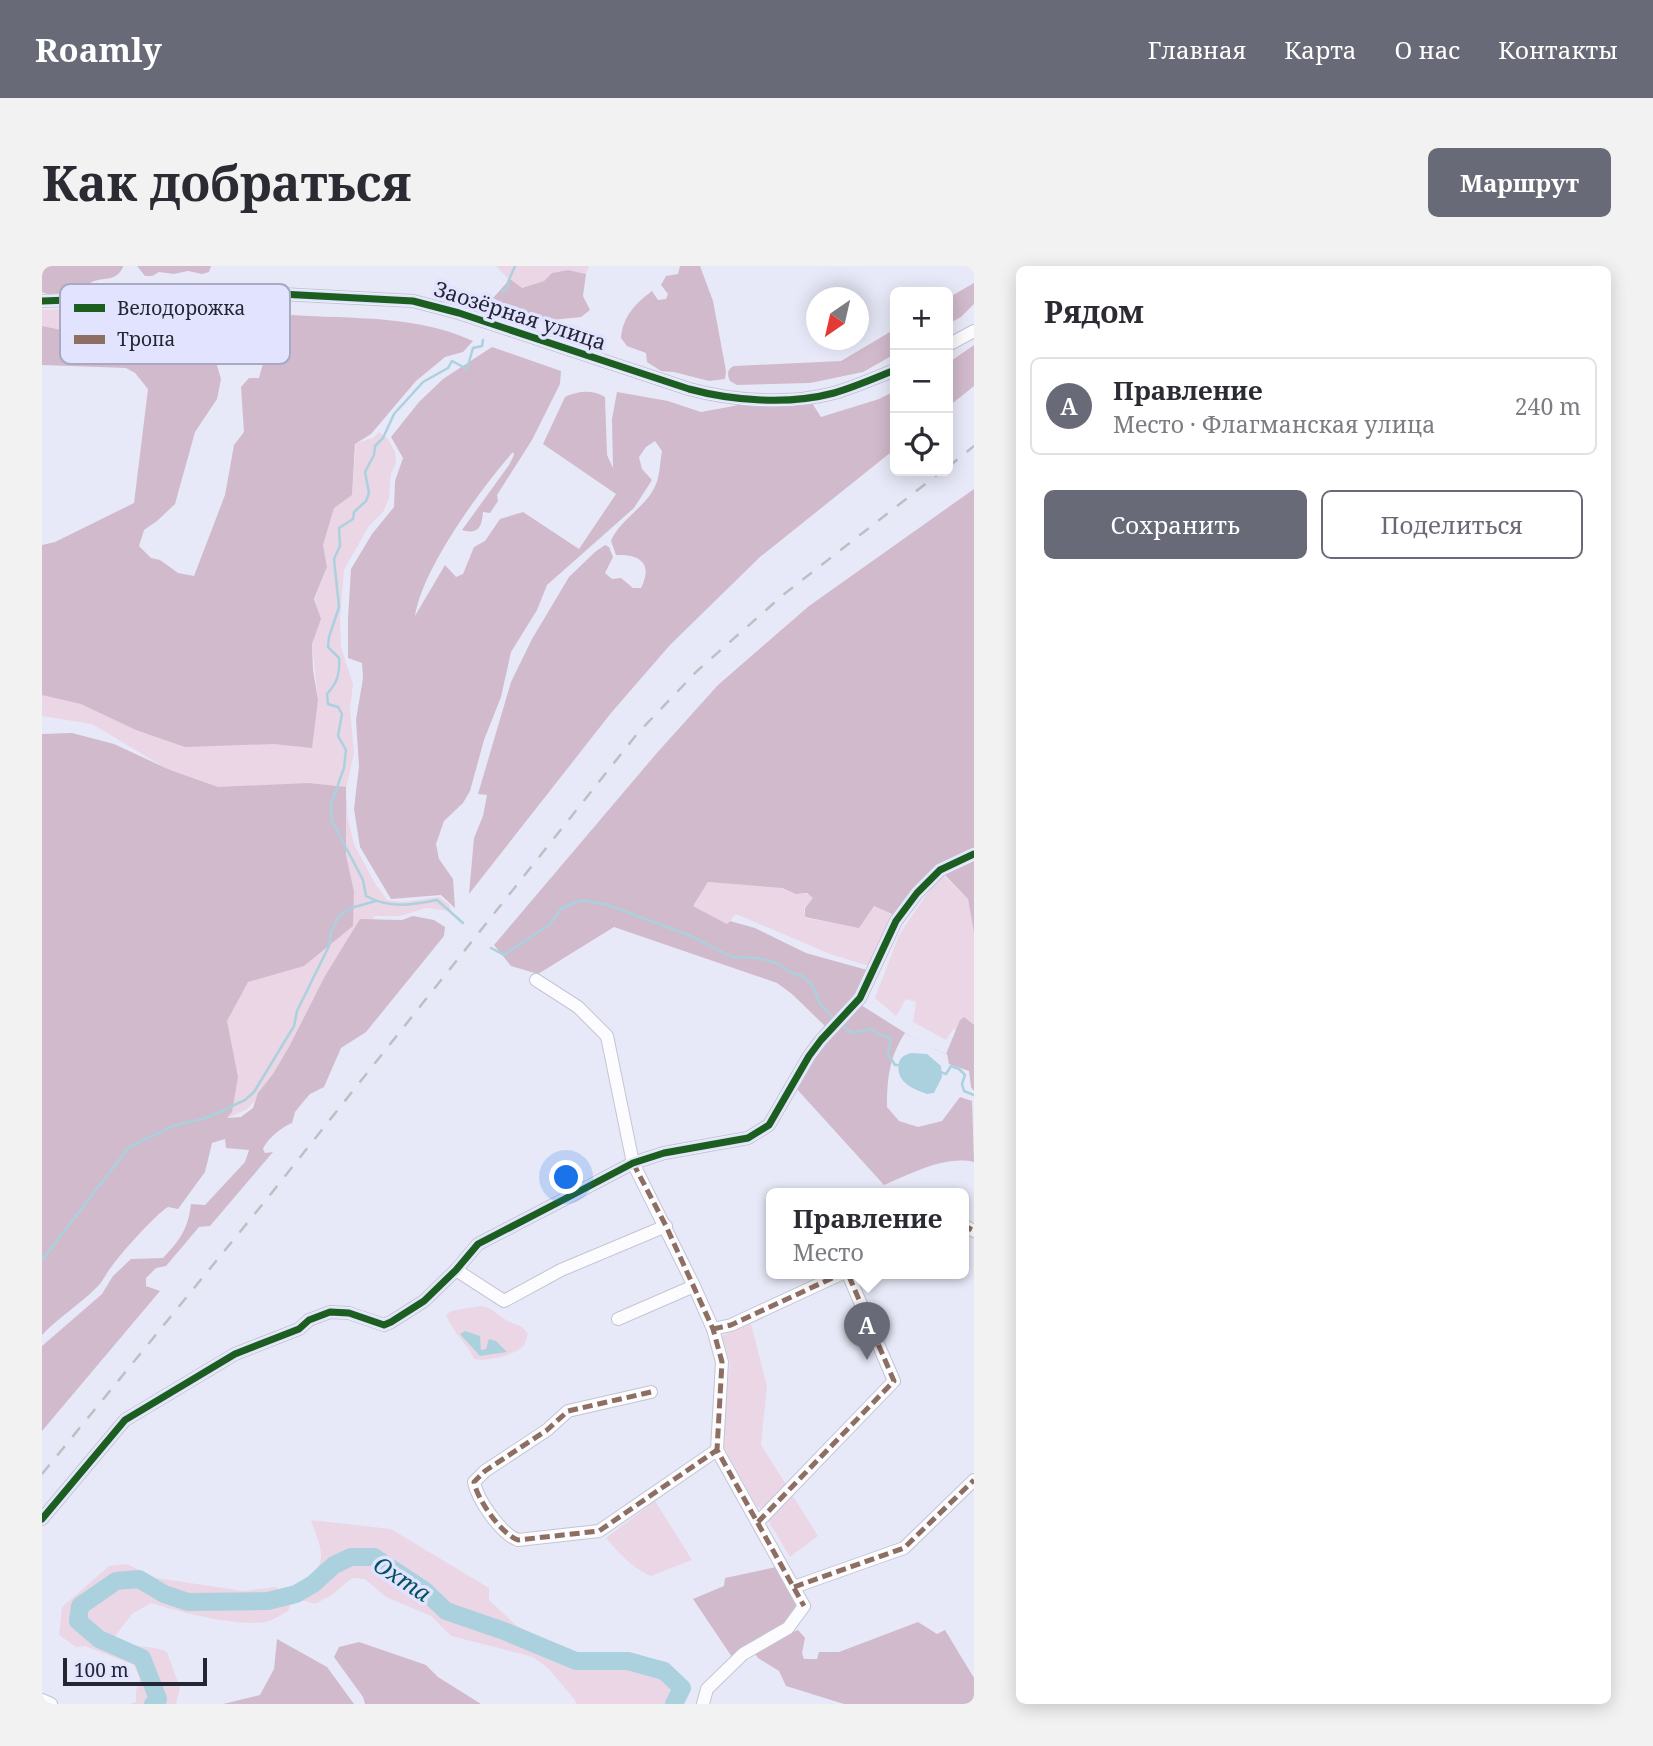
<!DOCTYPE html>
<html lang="ru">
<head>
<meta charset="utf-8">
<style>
  :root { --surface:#fff; --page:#f2f2f3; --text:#2b2b33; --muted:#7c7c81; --line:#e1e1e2; --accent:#696a78 }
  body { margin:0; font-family:"Noto Serif",serif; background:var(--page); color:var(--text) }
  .controls { position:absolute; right:21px; top:21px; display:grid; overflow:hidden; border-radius:10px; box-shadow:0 4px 18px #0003 }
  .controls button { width:63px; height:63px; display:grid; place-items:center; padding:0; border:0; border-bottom:2px solid var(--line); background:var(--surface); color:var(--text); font:35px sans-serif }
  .compass { position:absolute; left:764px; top:21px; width:63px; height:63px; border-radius:50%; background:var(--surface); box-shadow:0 4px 18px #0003; rotate:214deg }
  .scale { position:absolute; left:21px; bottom:18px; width:144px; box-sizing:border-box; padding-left:7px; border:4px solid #252633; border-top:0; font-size:19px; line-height:24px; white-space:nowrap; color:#252633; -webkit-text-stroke:5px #e1e3ff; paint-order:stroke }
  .you { position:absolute; left:525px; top:912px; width:24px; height:24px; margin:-18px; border:5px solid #fff; border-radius:50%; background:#1a73e8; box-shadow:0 0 0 10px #1a73e833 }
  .badge { display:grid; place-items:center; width:46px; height:46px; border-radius:50%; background:var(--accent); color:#fff; font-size:23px; font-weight:700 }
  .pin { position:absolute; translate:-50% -58px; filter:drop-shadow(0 2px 4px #0008) }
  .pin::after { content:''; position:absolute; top:37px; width:24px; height:21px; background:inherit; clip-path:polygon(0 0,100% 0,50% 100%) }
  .popup { position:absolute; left:724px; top:922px; width:203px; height:91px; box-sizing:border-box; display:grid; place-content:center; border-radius:10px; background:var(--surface); filter:drop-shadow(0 2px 5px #0005); font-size:23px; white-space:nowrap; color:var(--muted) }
  .popup b { font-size:26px; color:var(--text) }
  .popup::after { content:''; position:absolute; left:50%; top:100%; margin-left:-14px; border:14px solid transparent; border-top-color:var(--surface) }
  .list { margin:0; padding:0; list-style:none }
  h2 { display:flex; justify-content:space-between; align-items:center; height:91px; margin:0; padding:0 28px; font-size:30px }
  h2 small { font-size:23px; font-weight:400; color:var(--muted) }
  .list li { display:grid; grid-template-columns:46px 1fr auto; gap:21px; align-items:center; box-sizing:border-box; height:98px; margin:0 14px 14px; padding:0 14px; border:2px solid var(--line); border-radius:10px }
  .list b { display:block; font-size:26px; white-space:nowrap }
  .list p { margin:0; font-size:23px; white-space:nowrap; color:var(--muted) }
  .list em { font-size:23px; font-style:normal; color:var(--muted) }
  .actions { display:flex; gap:14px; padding:21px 28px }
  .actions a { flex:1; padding:16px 0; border:2px solid var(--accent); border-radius:10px; text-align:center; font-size:24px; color:var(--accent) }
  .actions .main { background:var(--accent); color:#fff }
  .icon { flex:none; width:38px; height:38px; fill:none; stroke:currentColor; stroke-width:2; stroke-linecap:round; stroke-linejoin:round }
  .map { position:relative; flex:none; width:932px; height:1438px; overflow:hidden; border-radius:10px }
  header { display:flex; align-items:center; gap:42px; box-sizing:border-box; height:98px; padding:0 35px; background:var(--accent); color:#fff }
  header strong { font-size:33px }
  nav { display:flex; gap:38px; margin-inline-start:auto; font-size:24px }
  .intro { display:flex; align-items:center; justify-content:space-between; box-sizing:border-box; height:168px; padding:0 42px }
  h1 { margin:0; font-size:49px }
  .button { padding:18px 32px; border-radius:10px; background:var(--accent); color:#fff; font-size:24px; font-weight:700 }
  main { display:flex; gap:42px; padding:0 42px }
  aside { flex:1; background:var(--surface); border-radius:10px; box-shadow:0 4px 18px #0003 }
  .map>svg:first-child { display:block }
  .green { fill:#ebd6e6 }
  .forest { fill:#d1bacb }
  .water { fill:#acd1de }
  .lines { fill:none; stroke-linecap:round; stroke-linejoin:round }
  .stream { stroke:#acd1de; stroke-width:2.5 }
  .river { stroke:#acd1de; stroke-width:18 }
  .minor-casing { stroke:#c4c5d3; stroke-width:14 }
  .minor { stroke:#fcfcfe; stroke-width:12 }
  .rail { stroke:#bebfc3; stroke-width:2.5; stroke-dasharray:12 12; stroke-linecap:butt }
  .quiet { stroke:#8d6e63; stroke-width:5; stroke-dasharray:10 5; stroke-linecap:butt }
  .cycleway-casing { stroke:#e1e3ff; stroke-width:11 }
  .cycleway { stroke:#1b5e20; stroke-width:7 }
  .labels { text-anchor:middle; stroke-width:7; stroke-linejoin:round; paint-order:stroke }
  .street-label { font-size:21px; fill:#252633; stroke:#e1e3ff }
  .water-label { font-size:23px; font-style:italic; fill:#035260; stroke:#e1e3ff }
  .key { fill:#e1e3ff; stroke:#a9aac2; stroke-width:2 }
  .key-label { font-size:19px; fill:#252633 }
</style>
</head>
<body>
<header>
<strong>Roamly</strong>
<nav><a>Главная</a><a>Карта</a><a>О нас</a><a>Контакты</a></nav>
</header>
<div class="intro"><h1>Как добраться</h1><a class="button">Маршрут</a></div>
<main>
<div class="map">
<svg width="932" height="1438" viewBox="0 0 932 1438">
  <rect width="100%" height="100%" fill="#e8e9f8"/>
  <g class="green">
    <path d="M454,0H547L544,8L526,4L510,7L502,15L480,22L470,17Z"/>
    <path d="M163,37L164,50L156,54L115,51L25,65L0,60V44Z"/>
    <path d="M337,166L346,173L353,186L354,197L349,208L347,233L341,246L327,260L302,304L298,353L299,381L311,418L308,444L312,487L304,523L306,553L312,578L332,616L345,634L361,636L397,631L407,638L409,645L384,642L358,650H333L318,669L232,815L205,843L163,863L150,518L50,458L0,450V398L273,451L276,434L270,378L278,353L273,333L285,301L281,279L292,241L310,229L314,177L331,172Z"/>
    <path d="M899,607L926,633L932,667V787L912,762L904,774L871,756L874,736L864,733L854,750L833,732L857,669Z"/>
    <path d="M666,616L739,622L754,628H765L772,632L762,642L763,652L817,661L832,640L851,649L827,700L788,688L694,648L685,658L651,640Z"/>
    <path d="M439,1040C452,1042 455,1049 466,1055C474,1059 481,1059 486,1068C485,1070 483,1077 482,1079C475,1089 443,1096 432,1093C425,1077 410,1066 404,1049L409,1045Z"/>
    <path d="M709,1058L725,1120L719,1179L745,1220L722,1244L715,1241L679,1176L688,1097L680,1070Z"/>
    <path d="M749,1227L776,1270L748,1291L725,1253Z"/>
    <path d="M613,1235L650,1294L609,1310C590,1302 577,1287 564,1272Z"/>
    <path d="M269,1254L349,1263L447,1322V1334L475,1360L534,1387L587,1389L626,1396L639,1412L645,1427L642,1438H534L533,1434L507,1403L491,1391L409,1370L389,1350L344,1331L323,1313L310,1312L290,1329L273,1338L264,1335L250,1336L246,1345C240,1348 233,1353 227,1355C202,1363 134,1345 109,1337L90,1348L73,1370C94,1387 104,1376 125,1386L138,1422L134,1438H87L94,1436V1425L98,1413L92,1399L43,1380L34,1381L17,1369L20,1341L67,1300L85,1298L114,1312L202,1325L234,1321L245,1330C250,1321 257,1317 266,1311C289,1295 276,1277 269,1254Z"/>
  </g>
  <g class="forest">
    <path d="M0,0H81V1C74,17 60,10 48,17C45,19 43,22 39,24C29,29 10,31 0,26Z"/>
    <path d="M95,0H169L167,6L160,8L146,5L132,8L117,6L110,10H103Z"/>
    <path d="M638,0H658L671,35L684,105L683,113L667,115L632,106L619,105L605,96L604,87L585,80L579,72C581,50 593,38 610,25L616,34L624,33L626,28L619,19L624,10L636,8Z"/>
    <path d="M526,4L544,8L541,30L548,44L539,51L501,55L488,51L451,32L468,13L480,22L502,15L510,7Z"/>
    <path d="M932,17V38L919,51L906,58V32Z"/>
    <path d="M250,49C312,53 374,49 431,75L421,86L403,91L374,115L329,168L313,178L310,229L292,242L281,279L285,301L272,333L279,353L270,378L271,404L276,434L270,482L232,478L143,481L94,464L39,438L0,429V279L13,276L92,237L106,123L93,107L84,102L0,99V60L25,65L65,58L68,50L139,53L165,65L179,113L175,133L153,166L133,238L115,255L102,264L97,280L109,292L118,294L136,307L152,310L183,229L192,179L202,166L199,121L207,112H217C223,86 234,69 250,49Z"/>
    <path d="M853,63V88L821,106L768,117L695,119L688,115C685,109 685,103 692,100L799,95Z"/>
    <path d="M932,79V120L906,141V97Z"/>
    <path d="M450,81L519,105L518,118L490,174L455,229L456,235L448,247L441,246C440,261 436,269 420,264L467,199L472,189L471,186C439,222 380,303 373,350L403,299L414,311L421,308L432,281L443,275L458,253L481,246L537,283L574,228L501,178L523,131C535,125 551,123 563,131L565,189L571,202L570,153L575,126L626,135L659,146L697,139L770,137L779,151L837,133L853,125V183L718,291L628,379L569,447L427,628L432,572L441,550L445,529L436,528L469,416L490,373L527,311L553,286L563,279L567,281L571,291L563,307L570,313L579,312L591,322H599C611,298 599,288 574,289L569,275C578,253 605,241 614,218C618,209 618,195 620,185L613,175L604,181L597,191L600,203L610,214L592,242L505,319L495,344L469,386L459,431L442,474L428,525L421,537L402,555L394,578L397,593L411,613L413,642L399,629L349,633L318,581L312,543L317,500L314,454L321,412L320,397L306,392V353L309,303L330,268L352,241L353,215L361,192L349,171L377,136L401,113Z"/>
    <path d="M932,223V583L852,649L832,640L817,662L763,651V642L771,632L765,627L754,628L740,622L666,616L651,640L685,658L688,655L713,662L764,687L825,704L814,731L785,762L750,728L735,717L572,661L496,708L469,700L452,679L614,488L676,419L767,340Z"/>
    <path d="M30,467L72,478L128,504L176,521L266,517L304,521V589L312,626L311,660L262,700L206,716L185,755L196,811L190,846L185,852L199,851L211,842L216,827L231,808L248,779L283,710L318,653L360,654L371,650L392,654L403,661L402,670L324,766L299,782L282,821L268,828L261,836L253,846L250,857C240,861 225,873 221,883L223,887L231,886L168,960L157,961L124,1000L114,1002L104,1012V1020L118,1025L0,1165V1080L60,1028L71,1010L89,993L121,992C138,974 146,963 149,938L163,939L203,896L207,884L184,882L183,873L170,877L163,906L136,943L126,941C115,947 79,987 70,1000C64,1007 61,1016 54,1022C37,1039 17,1051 0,1069V468Z"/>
    <path d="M932,593V667L926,633L900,606Z"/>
    <path d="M819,739L884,780L904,788L918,754L922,751L932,759V825L929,821L927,805L907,798L905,788L884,780L863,767C847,791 845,814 845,841L857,855L876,861L900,855L918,831L930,835L932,896C903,889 868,908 842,919L753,821L773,788Z"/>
    <path d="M739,1300L759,1339L750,1352L692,1394L651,1333L682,1320L683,1312Z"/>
    <path d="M876,1356L895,1368L903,1364L932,1412V1438H802L744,1420L737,1405L716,1392L712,1386L714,1382L756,1364L763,1372L760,1387L762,1393H775L777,1386H797Z"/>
    <path d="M235,1373L285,1401L312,1438H181L218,1429L232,1403Z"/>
    <path d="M317,1376L384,1399L396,1411L439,1438H323L321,1431L292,1391L297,1381Z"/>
  </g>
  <g class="water">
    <path d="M869,787L885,788L899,800L900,811L892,827L885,828C871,823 853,816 857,797C858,791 863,789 869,787Z"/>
    <path d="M423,1065L438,1070L439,1084L444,1083L447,1073L454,1075L465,1086L438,1090L418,1068Z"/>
  </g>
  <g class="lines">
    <g class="stream">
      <path d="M460,26L466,21V16L473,0"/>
      <path d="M421,657L395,634C370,639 348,643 324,630L321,614L290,555L289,538L302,502L304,484L296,470L300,448L296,441L286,438L285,428C296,416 298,407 297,392L286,381L287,371L297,341L292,293L298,280L297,262L311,253L312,246L324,235L327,227L323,206L332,189L333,180L341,172L352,148L381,116L406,102L410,95L425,103L431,82L440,80L441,74"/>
      <path d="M449,682L462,689L507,659L520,642L539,634L566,639L649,670L690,691L715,692L735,697L748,706L760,710L771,720L778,738L793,754"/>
      <path d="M798,758L810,767L829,763L838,769L849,772L846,788L853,799H858"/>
      <path d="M898,806L904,808L909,800L917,803L923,809L920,818L922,825L932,829"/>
      <path d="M0,994L87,881L131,860L164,852L203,834L212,826L252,760L255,745L287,680L289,666L297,650L309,642L334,635"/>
    </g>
    <path class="river" d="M111,1438L116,1433L100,1392L57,1373L36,1355L38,1340L74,1315L97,1313L122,1328L146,1336L226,1335L254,1328L271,1318L292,1299L309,1291H332L382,1324L404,1345L462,1365L534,1395H586L622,1405L640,1422L632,1438"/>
    <g class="minor-casing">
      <g id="minor">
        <path d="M0,35L167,29L239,28L371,35L417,47L647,123C691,135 747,139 792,127C813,121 833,112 853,104"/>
        <path d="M906,79L932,65"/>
        <path d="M494,714L536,741L565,770L591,897L652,1020L671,1063L680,1096L675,1184L762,1340L746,1362L701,1388L665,1423L661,1438"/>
        <path d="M921,959L932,965"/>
        <path d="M414,1004L462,1035L519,1004L624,960"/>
        <path d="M576,1053L652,1020"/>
        <path d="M671,1063L689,1059L799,1008"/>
        <path d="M609,1126L526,1145L505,1164L443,1205L432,1216C435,1233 459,1268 476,1274L557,1265L675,1184"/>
        <path d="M0,1253L83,1154L193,1088L257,1063L267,1054L288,1046L307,1047L342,1059L349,1056L382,1035L414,1004L436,978L517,936L591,897L622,887L706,872L727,859L767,790L779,774L818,732L854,655L875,627L898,604L932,588"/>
        <path d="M716,1256L852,1115L806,1008"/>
        <path d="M752,1321L862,1282L932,1214"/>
        <path d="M0,1434L9,1438"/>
      </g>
    </g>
    <use href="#minor" class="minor"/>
    <g class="rail">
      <path d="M906,201L932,180"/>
      <path d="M0,1208L224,934L595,468L655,405L741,329L900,205"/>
    </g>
    <g class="quiet">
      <path d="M591,897L624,960L671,1063L680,1096L675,1184L762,1340"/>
      <path d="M921,959L932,965"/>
      <path d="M671,1063L689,1059L799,1008"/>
      <path d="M609,1126L526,1145L505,1164L443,1205L432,1216C435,1233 459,1268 476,1274L557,1265L675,1184"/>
      <path d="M716,1256L852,1115L806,1008"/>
      <path d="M752,1321L862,1282L932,1214"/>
    </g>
    <g class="cycleway-casing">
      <g id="cycleway">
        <path d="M0,35L167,29L239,28L371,35L417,47L647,123C691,135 747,139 792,127C813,121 833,112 853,104"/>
        <path d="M0,1253L83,1154L193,1088L257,1063L267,1054L288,1046L307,1047L342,1059L349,1056L382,1035L414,1004L436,978L517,936L591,897L622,887L706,872L727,859L767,790L779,774L818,732L854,655L875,627L898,604L932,588"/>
      </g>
    </g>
    <use href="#cycleway" class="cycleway"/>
  </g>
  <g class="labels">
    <g class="street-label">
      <text transform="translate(478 50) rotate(18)" y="7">Заозёрная улица</text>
    </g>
    <g class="water-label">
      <text transform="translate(360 1313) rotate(33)" y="8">Охта</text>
    </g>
  </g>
  <rect x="18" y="18" width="230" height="80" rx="10" class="key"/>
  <rect x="32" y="38" width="31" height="8" fill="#1b5e20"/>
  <rect x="32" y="69" width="31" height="9" fill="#8d6e63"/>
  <g class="key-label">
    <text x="75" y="49">Велодорожка</text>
    <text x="75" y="80">Тропа</text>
  </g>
</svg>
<div class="controls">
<button>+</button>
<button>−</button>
<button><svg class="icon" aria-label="locate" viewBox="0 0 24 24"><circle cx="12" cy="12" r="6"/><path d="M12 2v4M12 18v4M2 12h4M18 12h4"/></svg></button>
</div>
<svg class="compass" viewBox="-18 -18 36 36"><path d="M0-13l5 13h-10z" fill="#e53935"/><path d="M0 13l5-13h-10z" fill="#7c7c81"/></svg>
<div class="scale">100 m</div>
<div class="you"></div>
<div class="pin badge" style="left:825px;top:1094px">A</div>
<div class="popup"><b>Правление</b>Место</div>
</div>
<aside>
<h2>Рядом<small></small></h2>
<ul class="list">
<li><span class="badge">A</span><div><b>Правление</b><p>Место · Флагманская улица</p></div><em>240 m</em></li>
</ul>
<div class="actions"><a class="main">Сохранить</a><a>Поделиться</a></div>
</aside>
</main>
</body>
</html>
